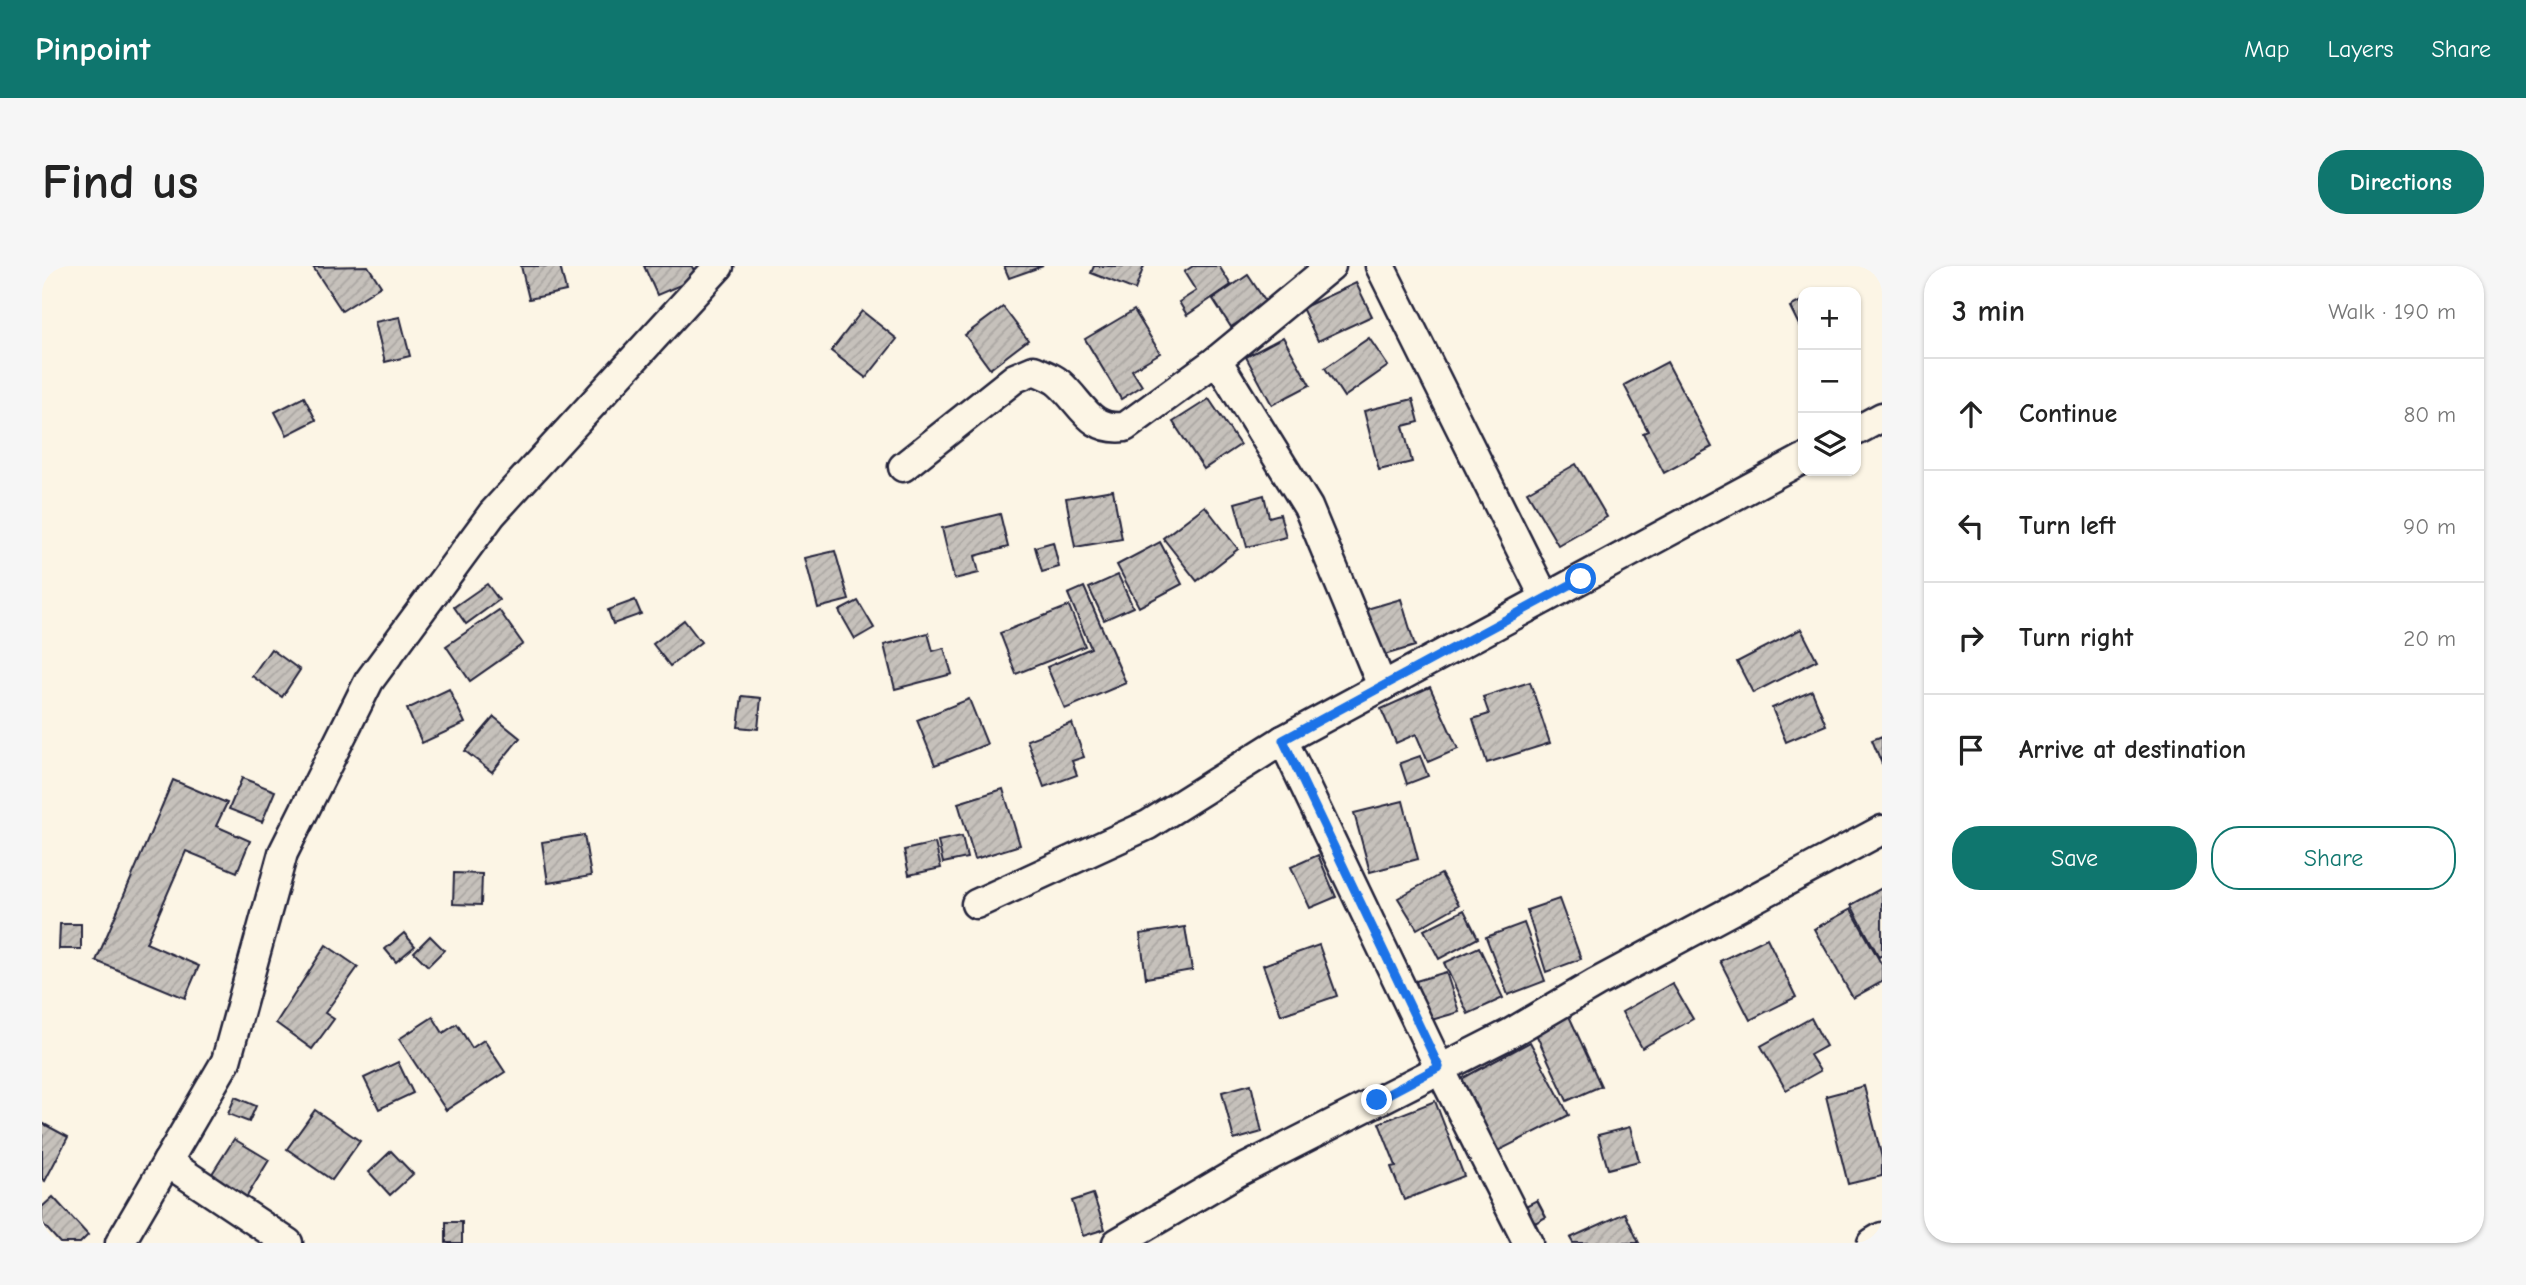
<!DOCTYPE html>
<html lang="en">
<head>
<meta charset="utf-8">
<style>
  :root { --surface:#fff; --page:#f6f6f6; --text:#222; --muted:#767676; --line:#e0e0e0; --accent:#0f766e }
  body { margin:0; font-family:"Comic Neue",sans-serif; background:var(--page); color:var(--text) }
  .controls { position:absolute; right:21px; top:21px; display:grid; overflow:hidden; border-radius:14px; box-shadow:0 2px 5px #0004 }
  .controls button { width:63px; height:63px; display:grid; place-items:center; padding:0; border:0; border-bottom:2px solid var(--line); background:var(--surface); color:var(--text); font:35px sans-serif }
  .stop { position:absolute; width:21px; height:21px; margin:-16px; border:5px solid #1a73e8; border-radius:50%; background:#fff }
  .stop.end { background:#1a73e8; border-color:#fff; box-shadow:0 2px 7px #0008 }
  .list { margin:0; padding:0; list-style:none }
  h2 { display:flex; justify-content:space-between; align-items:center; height:91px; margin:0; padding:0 28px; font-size:30px }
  h2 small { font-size:23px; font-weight:400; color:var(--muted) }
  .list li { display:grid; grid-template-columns:46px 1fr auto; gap:21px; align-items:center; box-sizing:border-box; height:112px; padding:0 28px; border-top:2px solid var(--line) }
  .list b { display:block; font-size:26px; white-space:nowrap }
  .list em { font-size:23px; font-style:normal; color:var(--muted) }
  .actions { display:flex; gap:14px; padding:21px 28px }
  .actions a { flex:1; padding:16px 0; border:2px solid var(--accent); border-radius:28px; text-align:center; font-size:24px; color:var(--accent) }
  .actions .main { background:var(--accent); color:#fff }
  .icon { flex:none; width:38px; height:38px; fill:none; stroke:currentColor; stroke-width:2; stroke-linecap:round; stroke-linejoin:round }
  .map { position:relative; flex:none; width:1840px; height:977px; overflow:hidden; border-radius:28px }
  header { display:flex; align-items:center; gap:42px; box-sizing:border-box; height:98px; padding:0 35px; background:var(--accent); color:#fff }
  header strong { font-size:33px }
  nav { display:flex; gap:38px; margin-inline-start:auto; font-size:24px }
  .intro { display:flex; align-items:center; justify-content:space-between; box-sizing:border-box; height:168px; padding:0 42px }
  h1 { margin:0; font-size:49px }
  .button { padding:18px 32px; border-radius:28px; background:var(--accent); color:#fff; font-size:24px; font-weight:700 }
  main { display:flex; gap:42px; padding:0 42px }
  aside { flex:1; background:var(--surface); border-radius:28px; box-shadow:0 2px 5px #0004 }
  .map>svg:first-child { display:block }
  .building { fill:url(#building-hatch); stroke:#22223b; stroke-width:2 }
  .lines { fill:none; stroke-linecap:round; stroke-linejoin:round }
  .minor-casing { stroke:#22223b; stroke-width:33 }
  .minor { stroke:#fcf5e5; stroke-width:28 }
  .route { stroke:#1a73e8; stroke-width:9 }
</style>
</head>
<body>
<header>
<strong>Pinpoint</strong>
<nav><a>Map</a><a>Layers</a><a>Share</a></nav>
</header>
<div class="intro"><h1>Find us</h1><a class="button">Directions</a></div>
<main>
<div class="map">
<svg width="1840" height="977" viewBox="0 0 1840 977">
  <defs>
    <pattern id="building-hatch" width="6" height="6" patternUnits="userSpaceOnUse" patternTransform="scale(1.75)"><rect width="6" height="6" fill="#c6c1bb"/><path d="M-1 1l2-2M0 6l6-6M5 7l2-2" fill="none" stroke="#aaa6a2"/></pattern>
  </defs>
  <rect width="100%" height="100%" fill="#fcf5e5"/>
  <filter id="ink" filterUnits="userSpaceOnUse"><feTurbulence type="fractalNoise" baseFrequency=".0143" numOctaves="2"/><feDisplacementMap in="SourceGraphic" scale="14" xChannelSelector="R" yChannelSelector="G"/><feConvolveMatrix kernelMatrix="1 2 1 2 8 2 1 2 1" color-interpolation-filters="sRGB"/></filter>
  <g filter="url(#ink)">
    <g class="building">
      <path d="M326,0L339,20L300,45L271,1Z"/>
      <path d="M479,0H518L524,25L487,33Z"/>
      <path d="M602,0H650L655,12L615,29Z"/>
      <path d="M962,0H1001L967,12Z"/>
      <path d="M1052,0H1102L1093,24L1049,7Z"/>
      <path d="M1151,0H1177L1189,19L1145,49L1137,36L1154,25L1142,6Z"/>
      <path d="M1206,9L1225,38L1189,61L1171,33Z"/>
      <path d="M1314,17L1330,50L1276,75L1260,42Z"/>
      <path d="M1761,34V67L1748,41Z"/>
      <path d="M961,41L986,74L948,103L923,69Z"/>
      <path d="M1092,44L1118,87L1090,104L1100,120L1079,133L1043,73Z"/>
      <path d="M820,45L855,73L824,112L789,85Z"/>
      <path d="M358,51L368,90L343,96L333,56Z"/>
      <path d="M1241,71L1268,119L1230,139L1204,91Z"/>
      <path d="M1327,72L1346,100L1302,131L1283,102Z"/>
      <path d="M1625,96L1670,181L1622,207L1601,167L1606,165L1582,119Z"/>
      <path d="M262,131L274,154L245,169L233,146Z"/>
      <path d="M1167,133L1198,179L1162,203L1131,156Z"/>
      <path d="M1371,133L1377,156L1361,160L1370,196L1337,204L1322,145Z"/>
      <path d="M1534,198L1565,251L1516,279L1485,226Z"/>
      <path d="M1071,224L1080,273L1033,281L1024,232Z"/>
      <path d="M1222,229L1227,251L1238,248L1244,271L1205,281L1193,237Z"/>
      <path d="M1163,240L1196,283L1155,315L1121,272Z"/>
      <path d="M958,248L966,281L933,290L937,307L912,313L900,262Z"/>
      <path d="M1011,276L1017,301L1000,306L993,281Z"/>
      <path d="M1118,276L1140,318L1097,341L1075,299Z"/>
      <path d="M793,285L807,334L776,342L763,292Z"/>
      <path d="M1076,309L1091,341L1062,354L1047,322Z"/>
      <path d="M445,318L457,334L424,358L412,341Z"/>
      <path d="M1042,321L1084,417L1023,443L1005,401L1049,382L1026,328Z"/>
      <path d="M1359,333L1373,380L1332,392L1318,345Z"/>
      <path d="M593,334L599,348L571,358L566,344Z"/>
      <path d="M816,335L832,362L813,373L797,345Z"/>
      <path d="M1027,340L1043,380L974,408L958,367Z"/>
      <path d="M457,344L481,378L428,415L404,380Z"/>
      <path d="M642,354L659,376L628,400L611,378Z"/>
      <path d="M1759,363L1775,394L1711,427L1695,396Z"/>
      <path d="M886,367L891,385L902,382L910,408L853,423L842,379Z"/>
      <path d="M229,383L258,404L240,431L210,410Z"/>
      <path d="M1488,416L1508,477L1445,497L1431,453L1447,448L1441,431Z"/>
      <path d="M1388,421L1416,483L1386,496L1374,468L1354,477L1339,443Z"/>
      <path d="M407,423L423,457L380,477L365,443Z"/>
      <path d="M1770,425L1784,459L1744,476L1730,442Z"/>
      <path d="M700,430L719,432L716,463L696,461Z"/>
      <path d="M927,433L945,478L893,499L875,454Z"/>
      <path d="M452,451L478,472L450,506L423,485Z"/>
      <path d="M1030,457L1042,491L1030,495L1035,509L1002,521L985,474Z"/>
      <path d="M1840,470V498L1830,474Z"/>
      <path d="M1378,490L1386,510L1365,518L1358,497Z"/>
      <path d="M200,512L233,525L220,556L187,543Z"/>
      <path d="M131,514L185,537L174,560L208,575L195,606L144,585L104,677L157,700L143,732L54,695Z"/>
      <path d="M961,523L978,579L933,593L916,537Z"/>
      <path d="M1361,535L1376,593L1328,606L1312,547Z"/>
      <path d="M542,569L549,610L506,617L500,576Z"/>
      <path d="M920,570L925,592L901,597L896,575Z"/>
      <path d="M893,577L899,602L867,609L862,584Z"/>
      <path d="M1276,589L1294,631L1268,642L1249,601Z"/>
      <path d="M412,607L440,608L439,639L411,638Z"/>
      <path d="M1399,608L1417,639L1375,663L1356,632Z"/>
      <path d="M1840,622V689L1837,691L1809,639Z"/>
      <path d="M1517,633L1539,693L1504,706L1485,644Z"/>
      <path d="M1809,643L1840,699V716L1811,732L1772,663Z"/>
      <path d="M1422,644L1436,672L1397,693L1382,664Z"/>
      <path d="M1482,657L1503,715L1466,729L1444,671Z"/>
      <path d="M18,658H39V683H17Z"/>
      <path d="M1143,661L1150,704L1104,712L1098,668Z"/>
      <path d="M362,667L373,680L354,696L343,683Z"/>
      <path d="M388,670L402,684L386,700L372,686Z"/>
      <path d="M1725,672L1754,731L1708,754L1678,695Z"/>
      <path d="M284,679L316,701L283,747L292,753L270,783L234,757Z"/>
      <path d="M1277,679L1295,730L1239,749L1221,699Z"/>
      <path d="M1437,681L1461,732L1426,748L1402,697Z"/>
      <path d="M1404,706L1417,746L1386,755L1374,715Z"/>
      <path d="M1630,717L1651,753L1600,782L1580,746Z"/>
      <path d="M1527,750L1559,820L1525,835L1493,766Z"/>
      <path d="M391,751L401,767L415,758L430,782L442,774L463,806L404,844L357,773Z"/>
      <path d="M1769,752L1784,780L1768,789L1778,805L1744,824L1719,780Z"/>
      <path d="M1488,776L1527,849L1448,889L1410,818Z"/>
      <path d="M356,796L371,827L337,843L322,812Z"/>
      <path d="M1209,818L1220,866L1192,874L1180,826Z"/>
      <path d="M1822,820L1840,892V910L1806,918L1784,830Z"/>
      <path d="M193,831L214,840L207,856L186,848Z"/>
      <path d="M1393,835L1422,910L1362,934L1349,901L1354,900L1337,857Z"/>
      <path d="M273,844L318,875L290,914L245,883Z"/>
      <path d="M0,857L26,871L3,915L0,913Z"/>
      <path d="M1588,861L1597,895L1566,903L1556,869Z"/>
      <path d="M192,873L227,894L204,932L168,911Z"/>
      <path d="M349,885L371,908L348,929L327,906Z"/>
      <path d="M1051,928L1063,963L1041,970L1030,935Z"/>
      <path d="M11,931L46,969L38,977H18L0,957V941Z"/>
      <path d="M1495,934L1504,951L1484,962L1474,945Z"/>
      <path d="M1583,947L1597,977H1531L1528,972Z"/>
      <rect x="404" y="956" width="16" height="21"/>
    </g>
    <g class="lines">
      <g class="minor-casing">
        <g id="minor">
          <path d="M1338,0L1503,332"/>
          <path d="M1175,94L1266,241L1340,420"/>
          <path d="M1814,165L1840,151"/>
          <path d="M861,201L973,112L992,104C1000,108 1010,111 1017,117C1041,138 1047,165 1083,161L1175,94L1289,0"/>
          <path d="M1241,474L1397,801L1486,977"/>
          <path d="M934,638L1106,559L1241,474L1761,193"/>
          <path d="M125,896L246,977"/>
          <path d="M78,977L184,795L241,587L327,415L450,248L677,0"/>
          <path d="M1075,977L1196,906L1467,768L1554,717L1840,564"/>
          <path d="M1830,977L1840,971"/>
        </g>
      </g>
      <use href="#minor" class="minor"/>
    </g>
  </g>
  <g class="lines" filter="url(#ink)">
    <path class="route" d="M1335,834L1397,801L1241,474L1539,313"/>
  </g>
</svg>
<div class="controls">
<button>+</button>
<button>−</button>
<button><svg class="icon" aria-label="layers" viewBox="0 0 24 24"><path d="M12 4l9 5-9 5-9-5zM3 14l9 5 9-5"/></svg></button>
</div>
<div class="stop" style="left:1539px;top:313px"></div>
<div class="stop end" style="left:1335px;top:834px"></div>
</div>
<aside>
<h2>3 min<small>Walk · 190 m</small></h2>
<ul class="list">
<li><svg class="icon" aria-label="ahead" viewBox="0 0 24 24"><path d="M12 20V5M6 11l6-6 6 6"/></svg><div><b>Continue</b></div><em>80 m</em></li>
<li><svg class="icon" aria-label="left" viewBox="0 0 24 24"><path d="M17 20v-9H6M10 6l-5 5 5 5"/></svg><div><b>Turn left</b></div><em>90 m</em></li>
<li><svg class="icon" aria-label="right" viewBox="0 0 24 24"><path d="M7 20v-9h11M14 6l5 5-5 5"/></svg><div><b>Turn right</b></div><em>20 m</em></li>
<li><svg class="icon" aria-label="arrive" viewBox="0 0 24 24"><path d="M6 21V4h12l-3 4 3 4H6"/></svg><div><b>Arrive at destination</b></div></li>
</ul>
<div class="actions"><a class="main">Save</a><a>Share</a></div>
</aside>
</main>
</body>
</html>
